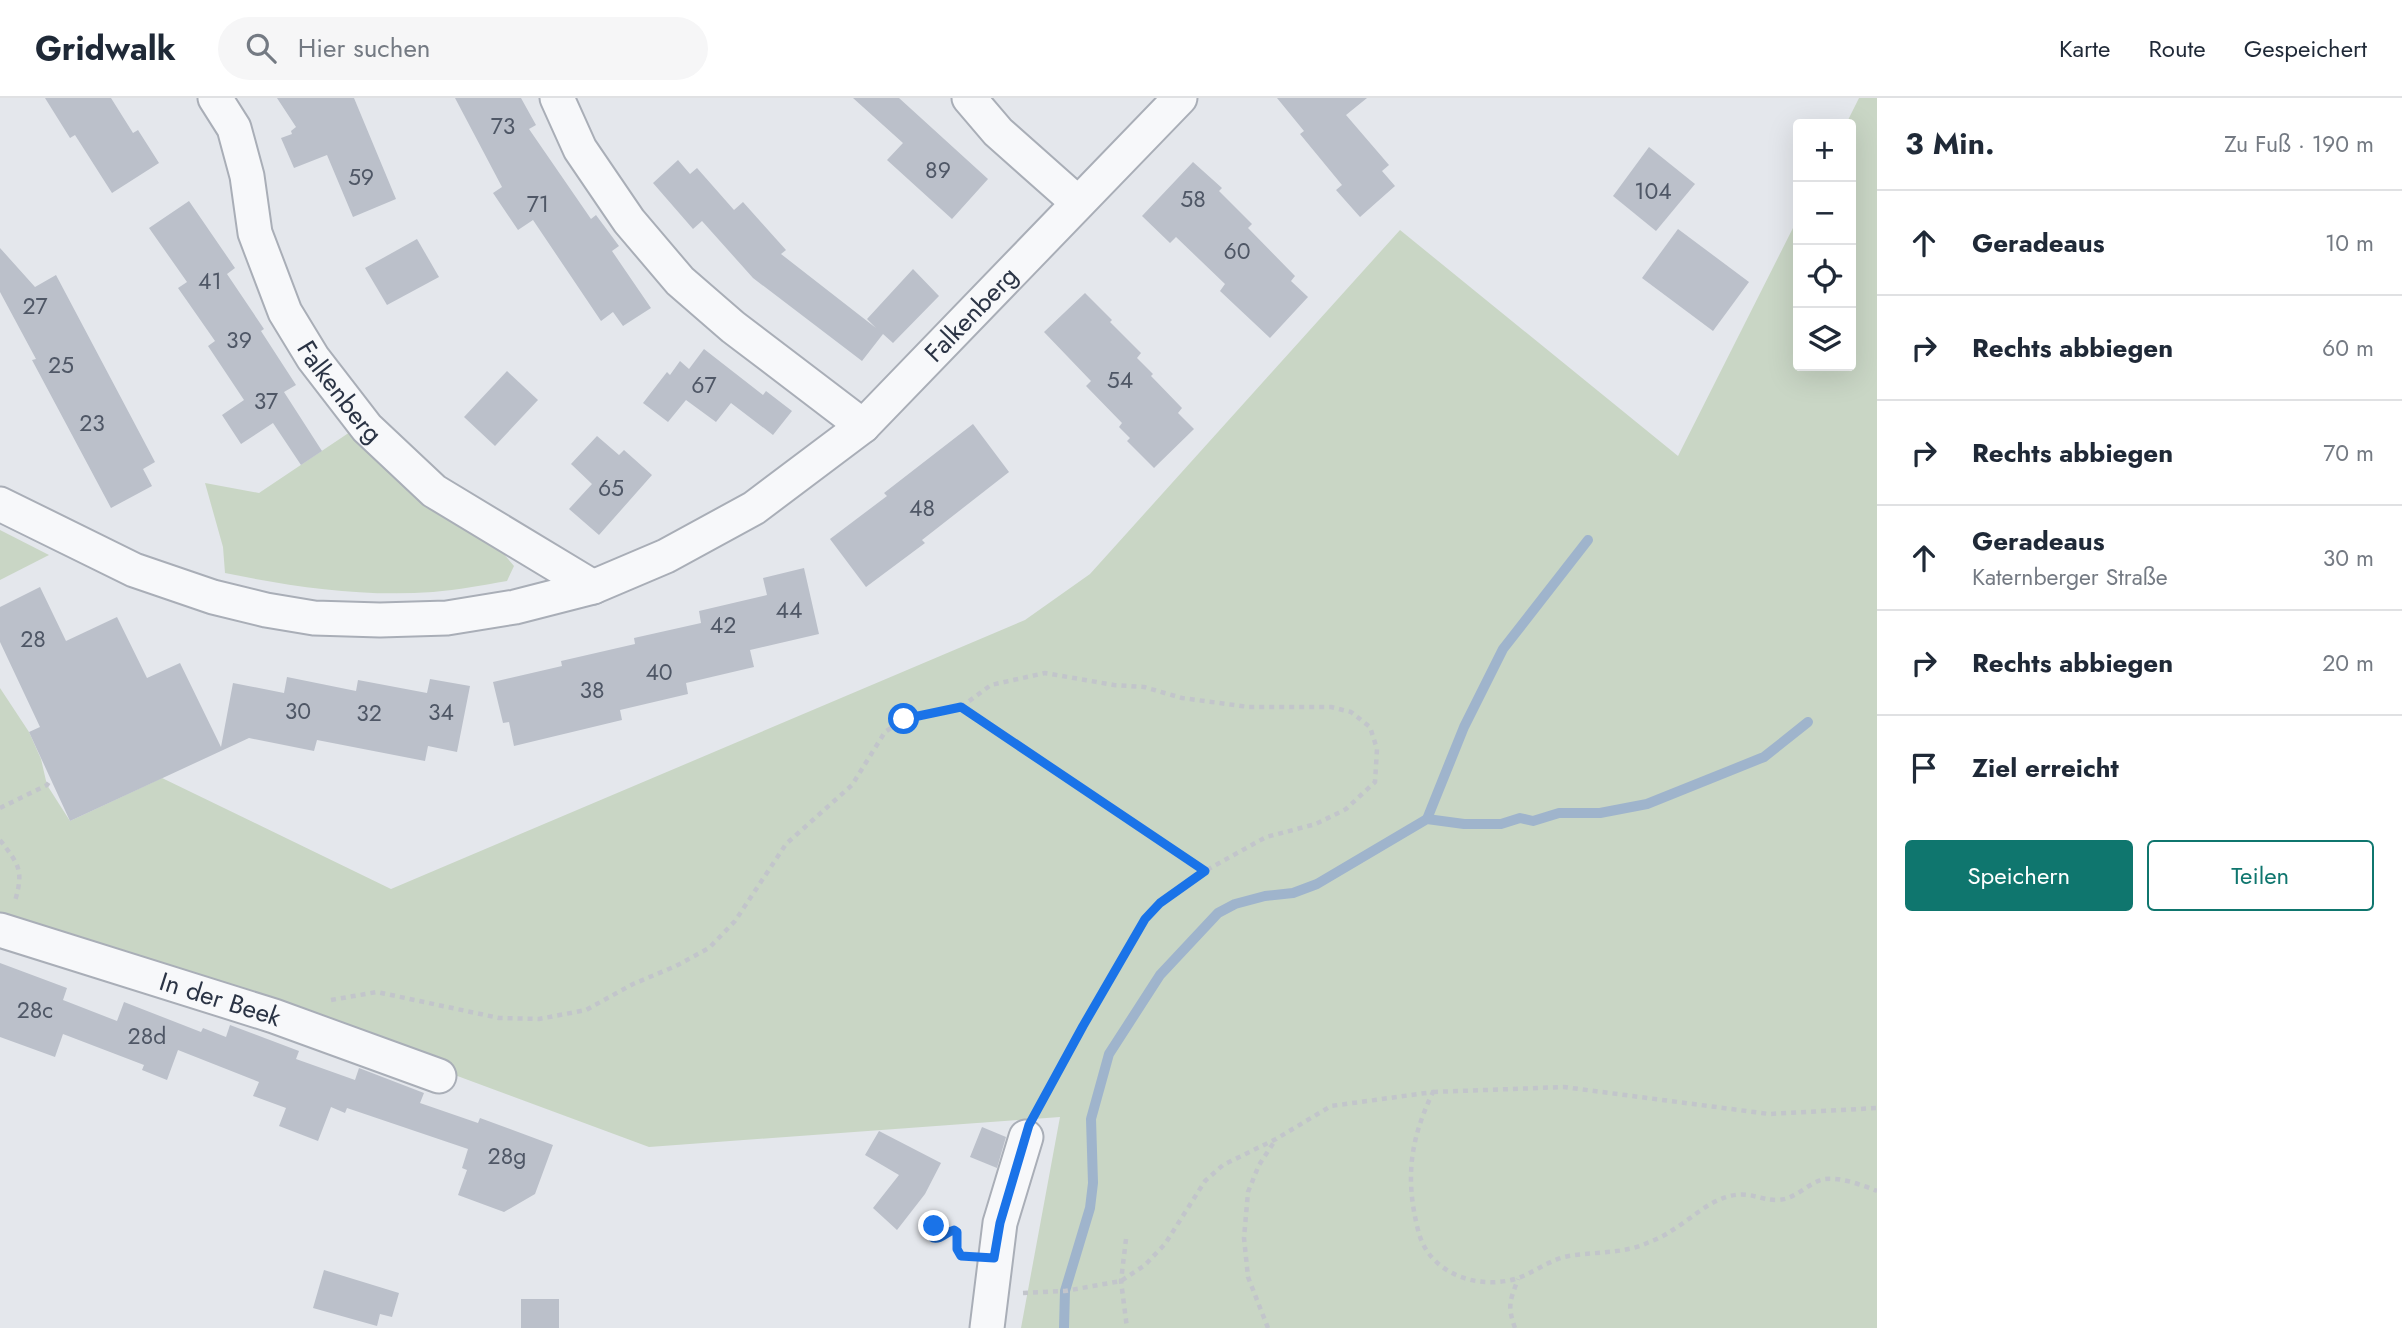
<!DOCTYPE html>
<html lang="de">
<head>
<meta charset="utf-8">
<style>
  :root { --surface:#fff; --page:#f6f6f7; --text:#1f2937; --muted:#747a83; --line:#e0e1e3; --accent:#0f766e }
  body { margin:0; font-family:Jost,sans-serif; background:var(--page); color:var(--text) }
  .controls { position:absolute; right:21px; top:21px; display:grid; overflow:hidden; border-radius:7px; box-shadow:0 7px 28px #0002 }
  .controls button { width:63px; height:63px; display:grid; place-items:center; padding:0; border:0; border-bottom:2px solid var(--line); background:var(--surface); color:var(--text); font:35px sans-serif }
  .stop { position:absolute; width:21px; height:21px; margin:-16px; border:5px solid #1a73e8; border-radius:50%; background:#fff }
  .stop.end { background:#1a73e8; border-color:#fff; box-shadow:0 2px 7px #0008 }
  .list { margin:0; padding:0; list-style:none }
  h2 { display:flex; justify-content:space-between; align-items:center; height:91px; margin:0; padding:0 28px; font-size:30px }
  h2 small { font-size:23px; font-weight:400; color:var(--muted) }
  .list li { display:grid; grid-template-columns:46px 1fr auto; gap:21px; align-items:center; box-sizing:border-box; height:105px; padding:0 28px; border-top:2px solid var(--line) }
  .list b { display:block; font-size:26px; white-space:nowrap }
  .list p { margin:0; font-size:23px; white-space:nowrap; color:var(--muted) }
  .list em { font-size:23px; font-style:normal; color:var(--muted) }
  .actions { display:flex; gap:14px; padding:21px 28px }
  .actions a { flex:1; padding:16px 0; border:2px solid var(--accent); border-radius:7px; text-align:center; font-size:24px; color:var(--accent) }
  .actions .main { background:var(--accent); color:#fff }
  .icon { flex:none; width:38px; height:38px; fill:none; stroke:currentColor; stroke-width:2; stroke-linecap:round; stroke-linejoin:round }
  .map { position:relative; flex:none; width:1877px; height:1230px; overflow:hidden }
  header { display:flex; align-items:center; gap:42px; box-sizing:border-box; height:98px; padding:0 35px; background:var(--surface); border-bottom:2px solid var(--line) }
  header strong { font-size:33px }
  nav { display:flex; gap:38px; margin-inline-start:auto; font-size:24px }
  .search { width:490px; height:63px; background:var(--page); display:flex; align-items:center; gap:18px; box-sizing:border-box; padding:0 24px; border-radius:38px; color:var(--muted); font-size:26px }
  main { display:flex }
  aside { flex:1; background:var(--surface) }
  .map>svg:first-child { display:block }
  .green { fill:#c9d6c5 }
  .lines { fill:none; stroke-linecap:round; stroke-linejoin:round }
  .stream { stroke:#9fb4cc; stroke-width:10 }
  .building { fill:#bbc0ca }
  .minor-casing { stroke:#a9aeb7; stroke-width:37 }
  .path { stroke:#c2c5cb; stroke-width:4.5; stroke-dasharray:5 5; stroke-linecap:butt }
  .minor { stroke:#f7f8fa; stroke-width:33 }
  .route { stroke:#1a73e8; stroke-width:9 }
  .labels { text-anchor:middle; stroke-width:6; stroke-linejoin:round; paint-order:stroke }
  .number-label { font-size:23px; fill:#4f5766 }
  .street-label { font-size:26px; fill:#2b3445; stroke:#f4f6f9 }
</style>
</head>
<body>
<header>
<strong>Gridwalk</strong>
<div class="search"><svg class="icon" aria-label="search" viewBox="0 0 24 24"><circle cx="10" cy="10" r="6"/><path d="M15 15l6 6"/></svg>Hier suchen</div>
<nav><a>Karte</a><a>Route</a><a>Gespeichert</a></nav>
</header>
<main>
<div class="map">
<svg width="1877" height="1230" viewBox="0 0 1877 1230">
  <rect width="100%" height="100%" fill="#e4e7ec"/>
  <g class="green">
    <path d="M1859,0H1877V1230H1021L1060,1019L649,1049L274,910L0,822V590L29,634L41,661L47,687L70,723L162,680L391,791L1025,522L1090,476L1400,132L1678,358L1798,120V268H1851V26H1846Z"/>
    <path d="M353,332L440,413L503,455L514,468L507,483C483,487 458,492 433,494C362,499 294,489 225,475L223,449L205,385L259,395Z"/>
    <path d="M0,432L49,457L0,482Z"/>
  </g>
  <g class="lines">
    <g class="stream">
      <path d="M1427,721L1464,629L1503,551L1588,442"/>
      <path d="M1064,1230L1065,1193L1090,1110L1093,1085L1091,1021L1109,956L1160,877L1218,815L1235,806L1265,798L1293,795L1317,786L1427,721L1464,726H1501L1520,720L1533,723L1559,715H1600L1647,706L1764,659L1808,624"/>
    </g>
  </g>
  <g class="building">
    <path d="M45,0H111L133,35L138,32L159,65L112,95L75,37L70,40Z"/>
    <path d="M277,0H354L396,101L353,119L327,57L294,70L281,40L292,36L291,33L296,29Z"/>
    <path d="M455,0H521L536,27L529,31L591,121L596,117L619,148L612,153L651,210L623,228L613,214L601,223L533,122L518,132L493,95L502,89Z"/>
    <path d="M853,0H899L988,81L952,121L887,62L903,45Z"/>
    <path d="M1277,0H1367L1346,17L1389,67L1382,73L1395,88L1360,119L1336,92L1342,87L1300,36L1304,33Z"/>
    <path d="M1649,49L1695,86L1656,133L1613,98Z"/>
    <path d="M678,62L690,76L697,70L734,112L743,104L786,152L781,156L876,230L867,221L913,171L939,198L893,245L883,236L862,263L753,180L702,123L693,131L653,85Z"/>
    <path d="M1193,64L1222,90L1219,93L1252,126L1248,130L1295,178L1291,183L1308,199L1270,240L1220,193L1225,186L1176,139L1170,145L1142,118Z"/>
    <path d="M189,103L235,170L227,176L264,231L261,233L296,287L284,294L322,353L301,367L273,325L241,346L222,317L244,302L208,248L215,243L178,190L187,184L149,130Z"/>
    <path d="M1678,131L1749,184L1713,233L1642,180Z"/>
    <path d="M417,141L439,179L387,207L365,170Z"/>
    <path d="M0,150L35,189L56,177L155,364L143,371L152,388L111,410L32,262L36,261L0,194Z"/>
    <path d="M1085,195L1112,222L1110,224L1141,255L1137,260L1153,276L1151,278L1182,310L1178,315L1194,331L1154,370L1127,343L1130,340L1119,329L1122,325L1086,288L1091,283L1044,234Z"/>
    <path d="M704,251L763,297L766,293L792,313L773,337L731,305L716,324L686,302L668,324L643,305L667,274L670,277L680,263L689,271Z"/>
    <path d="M507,273L538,302L495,348L464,319Z"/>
    <path d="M973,326L1009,374L922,442L925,445L866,489L830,441L887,398L884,395Z"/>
    <path d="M597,338L619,357L624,352L652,377L599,437L569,411L592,386L571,366Z"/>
    <path d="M804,470L819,536L750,552L754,569L686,585L688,596L620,612L622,622L514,648L509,624L503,625L493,584L562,568L561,563L635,546L634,540L701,525L699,513L767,497L763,480Z"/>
    <path d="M40,489L66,543L117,519L147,580L180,565L221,649L233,585L284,595L287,579L356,593L358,582L427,595L430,581L470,588L457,654L428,648L425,663L317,642L314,653L249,640L70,723L29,634L40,629L0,544V509Z"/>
    <path d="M0,865L67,890L63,902L117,923L124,904L201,934L203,930L226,939L230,927L299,953L296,961L355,982L359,970L424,995L420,1005L478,1025L480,1020L553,1047L535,1096L504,1114L458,1097L467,1072L462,1070L468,1051L347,1010L345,1015L331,1009L318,1043L279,1028L286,1010L253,998L259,984L178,952L167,982L142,972L144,967L63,936L55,959L0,939Z"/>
    <path d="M982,1029L1006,1039L997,1070L970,1059Z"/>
    <path d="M879,1033L941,1065L925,1096L897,1132L873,1110L899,1077L865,1057Z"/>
    <path d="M324,1172L399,1195L392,1219L380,1216L377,1228L313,1210Z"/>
    <rect x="521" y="1201" width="38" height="29"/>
  </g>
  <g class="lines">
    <g class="minor-casing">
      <g id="minor">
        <path id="s1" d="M215,0L234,30L247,78L255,135L285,214L313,260L367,330L434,393L593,489"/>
        <path d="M557,0L580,51L629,123L680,183L733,229L863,328"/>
        <path d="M969,0L998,34L1078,105"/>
        <path id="s2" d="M0,406L134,472L213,499L266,512L314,520L380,522L447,520L515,509L593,489L666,458L754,410L863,328L1180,0"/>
        <path id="s3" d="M0,832L274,918L439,978"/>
        <path d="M987,1230L1000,1125L1026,1039"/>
      </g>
    </g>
    <g class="path">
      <path d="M961,609L991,587L1045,575L1114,587L1144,589L1182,600L1249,609H1331L1351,614L1370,629L1377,651L1375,684L1346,711L1316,726L1266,739L1205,773L1160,805L1145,821L1083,928L1039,1010"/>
      <path d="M0,710L47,687L51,681"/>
      <path d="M0,742C19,767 24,772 15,803"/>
      <path d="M331,902L377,894L499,920L539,921L586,912L633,886L676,868L709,850L735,823L786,746L852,687L885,634L904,621L961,609L1205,773"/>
      <path d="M1433,994L1564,989L1769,1016L1877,1010"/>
      <path d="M926,1115L935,1122L932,1134L933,1140H939L954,1132L957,1134V1151L961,1158"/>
      <path d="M1126,1141L1121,1183L1127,1230"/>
      <path d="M1023,1195L1065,1193L1121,1183L1145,1167L1165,1146L1205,1083L1223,1067L1276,1041L1331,1008L1433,994C1410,1042 1405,1080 1418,1132C1428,1175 1476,1192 1515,1181C1532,1176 1546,1164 1564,1159C1591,1153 1621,1157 1647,1145C1655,1142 1664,1138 1671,1133C1690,1122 1708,1103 1730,1098C1750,1093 1759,1102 1777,1102C1796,1102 1808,1084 1825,1081C1841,1079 1862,1087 1877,1093"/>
      <path d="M1268,1230L1248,1179L1244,1140L1248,1094L1259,1067L1276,1041"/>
      <path d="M1515,1230C1507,1207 1510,1203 1518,1181"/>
    </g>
    <use href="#minor" class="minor"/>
  </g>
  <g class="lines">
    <path class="route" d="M904,621L961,609L1205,773L1160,805L1145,821L1083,928L1029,1027L1000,1125L994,1160L961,1158L957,1151V1134L954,1132C946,1134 941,1142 933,1140L932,1134L934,1128"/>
  </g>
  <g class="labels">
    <g class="number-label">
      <text x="503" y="36">73</text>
      <text x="938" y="80">89</text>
      <text x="361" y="87">59</text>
      <text x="1653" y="101">104</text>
      <text x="1193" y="109">58</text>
      <text x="538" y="114">71</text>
      <text x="1237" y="161">60</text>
      <text x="210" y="191">41</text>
      <text x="35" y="216">27</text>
      <text x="239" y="250">39</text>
      <text x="61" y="275">25</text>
      <text x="1120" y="290">54</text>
      <text x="704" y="295">67</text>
      <text x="266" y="311">37</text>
      <text x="92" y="333">23</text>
      <text x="611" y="398">65</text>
      <text x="922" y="418">48</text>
      <text x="789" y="520">44</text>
      <text x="723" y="535">42</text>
      <text x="33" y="549">28</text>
      <text x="659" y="582">40</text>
      <text x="592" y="600">38</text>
      <text x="298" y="621">30</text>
      <text x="441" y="622">34</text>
      <text x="369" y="623">32</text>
      <text x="35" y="920">28c</text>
      <text x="147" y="946">28d</text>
      <text x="507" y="1066">28g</text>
    </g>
    <g class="street-label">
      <text dy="9" stroke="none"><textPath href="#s2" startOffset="1090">Falkenberg</textPath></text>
      <text dy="9" stroke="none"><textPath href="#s1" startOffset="324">Falkenberg</textPath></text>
      <text dy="9" stroke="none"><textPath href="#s3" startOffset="231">In der Beek</textPath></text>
    </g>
  </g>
</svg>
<div class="controls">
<button>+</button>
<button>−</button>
<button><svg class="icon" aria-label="locate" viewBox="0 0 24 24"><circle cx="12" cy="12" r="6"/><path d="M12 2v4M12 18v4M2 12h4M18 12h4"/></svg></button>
<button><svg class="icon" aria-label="layers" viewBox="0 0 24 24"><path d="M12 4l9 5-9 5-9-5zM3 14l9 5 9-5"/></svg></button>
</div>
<div class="stop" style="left:904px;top:621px"></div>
<div class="stop end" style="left:934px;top:1128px"></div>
</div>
<aside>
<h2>3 Min.<small>Zu Fuß · 190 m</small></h2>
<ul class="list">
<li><svg class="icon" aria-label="ahead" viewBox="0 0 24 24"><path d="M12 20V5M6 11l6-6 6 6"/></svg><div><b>Geradeaus</b></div><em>10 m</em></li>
<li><svg class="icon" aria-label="right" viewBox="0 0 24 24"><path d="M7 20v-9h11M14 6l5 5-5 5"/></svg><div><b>Rechts abbiegen</b></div><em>60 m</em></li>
<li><svg class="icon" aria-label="right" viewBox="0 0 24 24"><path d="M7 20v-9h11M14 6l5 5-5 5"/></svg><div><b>Rechts abbiegen</b></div><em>70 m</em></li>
<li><svg class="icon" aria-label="ahead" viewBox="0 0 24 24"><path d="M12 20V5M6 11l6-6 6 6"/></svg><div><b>Geradeaus</b><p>Katernberger Straße</p></div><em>30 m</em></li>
<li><svg class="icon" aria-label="right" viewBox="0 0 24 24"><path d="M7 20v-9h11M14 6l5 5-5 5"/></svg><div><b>Rechts abbiegen</b></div><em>20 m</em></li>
<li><svg class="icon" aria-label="arrive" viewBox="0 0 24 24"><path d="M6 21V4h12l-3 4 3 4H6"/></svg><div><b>Ziel erreicht</b></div></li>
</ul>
<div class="actions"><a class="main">Speichern</a><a>Teilen</a></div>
</aside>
</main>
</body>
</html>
